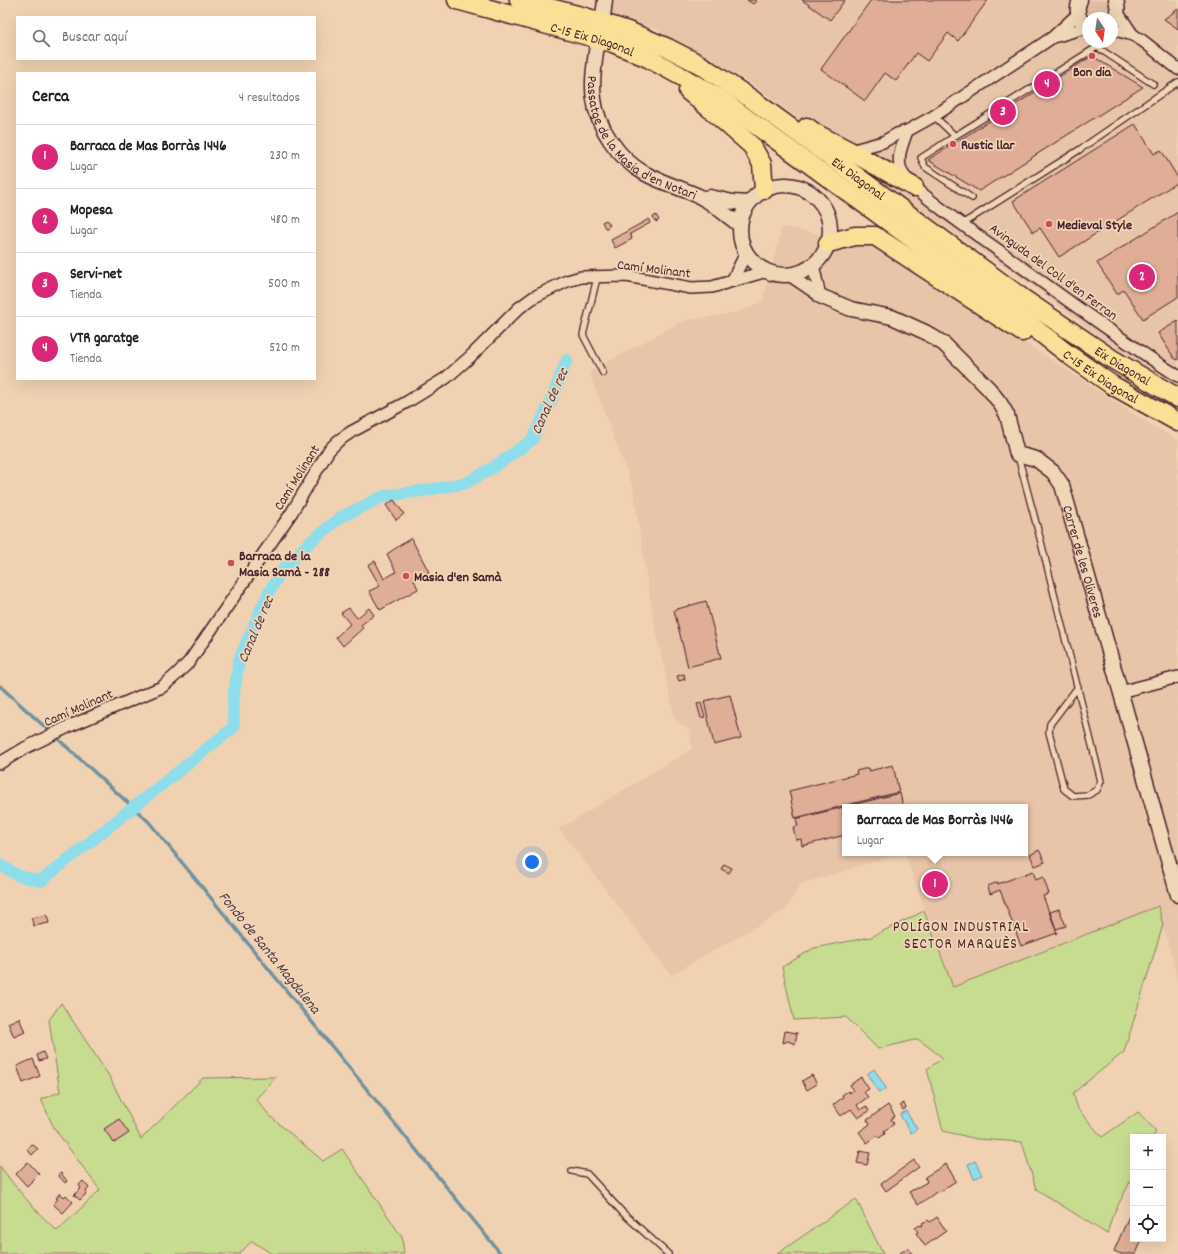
<!DOCTYPE html>
<html lang="es">
<head>
<meta charset="utf-8">
<style>
  :root { --surface:#fff; --page:#f6f6f6; --text:#202124; --muted:#757577; --line:#e0e0e0; --accent:#db2777 }
  body { margin:0; font-family:Dekko,sans-serif; background:var(--page); color:var(--text) }
  .controls { position:absolute; right:12px; bottom:12px; display:grid; overflow:hidden; border-radius:0px; box-shadow:0 4px 16px #0002 }
  .controls button { width:36px; height:36px; display:grid; place-items:center; padding:0; border:0; border-bottom:1px solid var(--line); background:var(--surface); color:var(--text); font:20px sans-serif }
  .compass { position:absolute; left:1082px; top:12px; width:36px; height:36px; border-radius:50%; background:var(--surface); box-shadow:0 4px 16px #0002; rotate:167deg }
  .you { position:absolute; left:532px; top:862px; width:14px; height:14px; margin:-10px; border:3px solid #fff; border-radius:50%; background:#1a73e8; box-shadow:0 0 0 6px #1a73e833 }
  .badge { display:grid; place-items:center; width:26px; height:26px; border-radius:50%; background:var(--accent); color:#fff; font-size:13px; font-weight:700 }
  .pin { position:absolute; translate:-50% -50%; border:2px solid #fff; box-shadow:0 1px 4px #0006 }
  .popup { position:absolute; left:842px; top:804px; width:186px; height:52px; box-sizing:border-box; display:grid; place-content:center; border-radius:0px; background:var(--surface); filter:drop-shadow(0 1px 3px #0005); font-size:13px; white-space:nowrap; color:var(--muted) }
  .popup b { font-size:15px; color:var(--text) }
  .popup::after { content:''; position:absolute; left:50%; top:100%; margin-left:-8px; border:8px solid transparent; border-top-color:var(--surface) }
  .list { margin:0; padding:0; list-style:none }
  h2 { display:flex; justify-content:space-between; align-items:center; height:52px; margin:0; padding:0 16px; font-size:17px }
  h2 small { font-size:13px; font-weight:400; color:var(--muted) }
  .list li { display:grid; grid-template-columns:26px 1fr auto; gap:12px; align-items:center; box-sizing:border-box; height:64px; padding:0 16px; border-top:1px solid var(--line) }
  .list b { display:block; font-size:15px; white-space:nowrap }
  .list p { margin:0; font-size:13px; white-space:nowrap; color:var(--muted) }
  .list em { font-size:13px; font-style:normal; color:var(--muted) }
  .icon { flex:none; width:22px; height:22px; fill:none; stroke:currentColor; stroke-width:2; stroke-linecap:round; stroke-linejoin:round }
  .map { position:relative; flex:none; width:1178px; height:1254px; overflow:hidden }
  .search { position:absolute; background:var(--surface); box-shadow:0 4px 16px #0002; left:16px; top:16px; width:300px; height:44px; display:flex; align-items:center; gap:10px; box-sizing:border-box; padding:0 14px; border-radius:0px; color:var(--muted); font-size:15px }
  .panel { position:absolute; background:var(--surface); box-shadow:0 4px 16px #0002; left:16px; top:72px; width:300px; height:308px; border-radius:0px }
  .map>svg:first-child { display:block }
  .built { fill:#e8c4a8; fill-rule:evenodd }
  .green { fill:#c8dc91; stroke:#897e5e }
  .water { fill:#8eddeb; stroke:#73919e }
  .lines { fill:none; stroke-linecap:round; stroke-linejoin:round }
  .stream { stroke:#73919e; stroke-width:3.5 }
  .canal { stroke:#8eddeb; stroke-width:12 }
  .building { fill:#e0ae97; stroke:#4a1f2b }
  .service-casing { stroke:#4a1f2b; stroke-width:8 }
  .minor-casing { stroke:#4a1f2b; stroke-width:14 }
  .tertiary-casing { stroke:#4a1f2b; stroke-width:17 }
  .trunk-casing { stroke:#4a1f2b; stroke-width:21 }
  .service { stroke:#efd6b6; stroke-width:5.5 }
  .minor { stroke:#efd6b6; stroke-width:11 }
  .tertiary { stroke:#efd6b6; stroke-width:14 }
  .trunk { stroke:#fadf96; stroke-width:18 }
  .poi-dot { fill:#d1495b; stroke:#efd6b6; stroke-width:1.5 }
  .labels { text-anchor:middle; stroke-width:3.5; stroke-linejoin:round; paint-order:stroke }
  .street-label { font-size:14px; fill:#4a1f2b; stroke:#efd6b6 }
  .poi-label { font-size:14px; font-weight:bold; fill:#4a1f2b; stroke:#efd6b6; text-anchor:start }
  .water-label { font-size:15px; font-style:italic; fill:#543c48; stroke:#efd6b6 }
  .neighbourhood-label { font-size:15px; letter-spacing:1px; fill:#4a1f2b; stroke:#efd6b6 }
</style>
</head>
<body>
<div class="map">
<svg width="1178" height="1254" viewBox="0 0 1178 1254">
  <rect width="100%" height="100%" fill="#f0d2b3"/>
  <filter id="ink" filterUnits="userSpaceOnUse"><feTurbulence type="fractalNoise" baseFrequency=".025" numOctaves="2"/><feDisplacementMap in="SourceGraphic" scale="8" xChannelSelector="R" yChannelSelector="G"/><feConvolveMatrix kernelMatrix="1 2 1 2 8 2 1 2 1" color-interpolation-filters="sRGB"/></filter>
  <g filter="url(#ink)">
    <g class="built">
      <path d="M608,0H1178V383L1125,355L1021,278L891,190L751,83L654,28L605,17ZM1088,18H1112V42H1088Z"/>
      <path d="M782,227L874,244L1151,425L1178,440V984L1174,963L1157,906L952,987L905,853H1025V807H845V853H903L801,884L785,910L671,975L559,829L692,749L690,731L675,719L652,612L633,488L589,372L683,321L738,312L762,302Z"/>
    </g>
    <g class="green">
      <path d="M1158,906L1163,925L1124,1052L1073,1093L1078,1109L1102,1137L1138,1112L1156,1131L1153,1137H1133V1176L1112,1217L1107,1234L1036,1189L1022,1142L977,1139L943,1131L927,1069L943,1058L918,1039L878,1049L846,1017L794,1020L782,967L814,948L871,937L924,911L953,987Z"/>
      <path d="M61,1003L109,1076L141,1139L203,1078L276,1077L256,1099L271,1117L323,1161L342,1149L402,1237L404,1254H272L252,1241L239,1254H0V1166C17,1190 36,1211 57,1231L100,1190L54,1128L41,1099L60,1092L49,1020Z"/>
      <path d="M856,1199L883,1254H777Z"/>
    </g>
    <g class="water">
      <path d="M874,1069L886,1088L879,1093L867,1074Z"/>
      <path d="M906,1111L917,1129L911,1133L900,1115Z"/>
      <path d="M975,1161L982,1175L974,1179L968,1164Z"/>
    </g>
    <g class="lines">
      <path class="stream" d="M0,686L149,822L501,1254"/>
      <path class="canal" d="M0,865L19,876L41,881L234,727L233,700L239,660L258,616L268,594L282,570L310,542L341,517L384,496L428,490L466,483L494,467L532,440L550,403L567,360"/>
    </g>
    <g class="building">
      <path d="M747,0H757L753,4Z"/>
      <path d="M802,0H845L830,20Z"/>
      <path d="M871,0H988L958,41L948,33L927,61L916,53L896,81L885,73L865,101L821,69Z"/>
      <path d="M1178,9V29L1164,19Z"/>
      <path d="M1092,56L1143,87L979,191L928,160Z"/>
      <path d="M1135,124L1154,154L1161,150L1178,178V182L1059,257L1040,228L1033,232L1013,201Z"/>
      <path d="M1178,212V297L1143,319L1124,290L1117,294L1097,263Z"/>
      <path d="M656,215L659,220L656,222L653,217Z"/>
      <path d="M649,219L650,223L630,234L632,237H631L632,239L615,248L611,240Z"/>
      <path d="M606,220L610,225L607,228H605L602,222Z"/>
      <path d="M1178,321V360L1174,358L1158,333Z"/>
      <path d="M394,500L404,514L396,520L386,505Z"/>
      <path d="M411,538L429,572L414,580L418,589L380,610L369,591L380,586L368,565L375,561L384,579L396,572L387,554Z"/>
      <path d="M706,601L721,658L688,667L674,610Z"/>
      <path d="M349,608L357,618L369,608L374,615L361,625L363,628L343,646L336,637L350,624L341,613Z"/>
      <path d="M684,674L685,679L679,681L677,676Z"/>
      <path d="M730,695L741,738L714,745L704,701Z"/>
      <path d="M701,703L705,717L701,718L697,704Z"/>
      <path d="M893,765L899,792L795,818L789,791L857,774L856,771L868,768L869,771Z"/>
      <path d="M900,793L903,807H845V835L802,846L801,839L796,840L793,827L798,826L796,819Z"/>
      <path d="M1039,850L1045,862L1035,866L1030,855Z"/>
      <path d="M724,864L732,868L729,873L721,869Z"/>
      <path d="M1033,871L1036,880L1043,877L1049,894L1043,896L1057,933L1021,946L1000,890L990,894L988,886L998,882V884Z"/>
      <path d="M1059,909L1066,926L1056,929L1050,912Z"/>
      <path d="M47,915L49,923L34,926L31,918Z"/>
      <path d="M19,1018L25,1032L14,1037L8,1023Z"/>
      <path d="M785,1031L797,1033L795,1044L788,1041L783,1043Z"/>
      <path d="M43,1052L46,1059L39,1061L37,1055Z"/>
      <path d="M33,1059L40,1076L23,1083L17,1066Z"/>
      <path d="M812,1075L817,1084L807,1090L802,1081Z"/>
      <path d="M861,1077L869,1089L864,1092L868,1097L857,1105L860,1110L866,1106L869,1111L858,1118L851,1109L841,1116L833,1105L843,1097L842,1095L848,1091L850,1093L853,1090L850,1085Z"/>
      <path d="M903,1103L906,1108L903,1110L900,1105Z"/>
      <path d="M888,1105L895,1116L891,1119L894,1124L884,1131L885,1134L879,1138L877,1136L867,1143L859,1132L870,1124L867,1120Z"/>
      <path d="M119,1119L129,1133L114,1143L104,1129Z"/>
      <path d="M32,1144L38,1149L32,1155L27,1150Z"/>
      <path d="M860,1151L870,1153L867,1165L857,1163Z"/>
      <path d="M914,1160L919,1167L886,1191L881,1184Z"/>
      <path d="M28,1162L39,1174L27,1186L16,1174Z"/>
      <path d="M946,1164L956,1181L939,1192L938,1191L918,1205L909,1192L927,1182L925,1177Z"/>
      <path d="M61,1173L67,1181L65,1183L58,1175Z"/>
      <path d="M83,1181L89,1188L86,1191L87,1192L86,1194L80,1200L74,1195L81,1188L79,1185Z"/>
      <path d="M60,1193L64,1197L66,1195L73,1202L63,1213L53,1204L58,1199L56,1198Z"/>
      <path d="M1129,1216L1133,1218V1239H1142L1136,1254H1121L1114,1251Z"/>
      <path d="M937,1217L946,1231L925,1246L916,1233L918,1232L915,1228L920,1225L921,1226L923,1225L922,1223L928,1220L930,1222Z"/>
      <path d="M908,1248L912,1254H901L900,1253Z"/>
    </g>
    <g class="lines">
      <g class="service-casing">
        <g id="service">
          <path d="M1097,47L1153,84"/>
          <path d="M934,116L955,136L1097,47L1098,42"/>
          <path d="M955,136L921,158L925,167L972,198"/>
          <path d="M962,224L1079,150L1178,82"/>
          <path d="M597,278L583,335L603,373"/>
          <path d="M1018,456L1040,538L1101,781L1097,790L1088,795L1073,796L1064,789L1049,732L1050,724L1078,687"/>
          <path d="M572,1171L587,1174L623,1213L668,1254"/>
        </g>
      </g>
      <g class="minor-casing">
        <g id="minor">
          <path d="M1118,13L1133,35"/>
          <path d="M1112,29L1133,35L1143,41L1178,69"/>
          <path d="M1057,36L1088,27"/>
          <path d="M907,131C903,143 896,157 901,170C907,187 973,232 991,245C1053,289 1114,336 1178,376"/>
          <path d="M850,151L883,142L897,134L907,131L934,116L1053,37L1078,14"/>
          <path d="M813,265L820,296"/>
          <path d="M789,275L820,296"/>
          <path d="M732,281L746,253"/>
          <path d="M1120,692L1178,677"/>
          <path d="M0,763L25,748L72,725L162,687L177,674L189,662L292,512L329,450L338,441L351,432L407,402L446,378L470,357L519,308L534,297L567,281L581,277L627,276L691,288L712,287L767,271"/>
        </g>
      </g>
      <g class="tertiary-casing">
        <g id="tertiary">
          <path d="M1080,0C1075,11 1079,21 1088,27"/>
          <path d="M603,17L605,0"/>
          <path d="M1112,23C1118,16 1119,9 1116,0"/>
          <path id="s1" d="M597,44C595,62 591,81 594,99C597,127 619,159 644,173C662,183 684,189 703,198C715,205 728,217 740,225"/>
          <circle cx="785" cy="230" r="45"/>
          <path d="M704,199L710,197L733,202L748,203"/>
          <path id="s2" d="M820,296L851,309L892,317L925,332L944,344L989,389L1000,403L1007,415L1017,454L1036,459L1053,472L1062,485L1178,895"/>
        </g>
      </g>
      <g class="trunk-casing">
        <g id="trunk">
          <path id="s3" d="M457,0L613,43L648,58L679,75L720,99L1028,323L1069,355L1112,385L1178,422"/>
          <path id="s4" d="M519,0L585,17L628,31L668,48L699,64L750,98L1025,300L1112,359L1178,398"/>
          <path d="M688,91L709,108L752,146L762,164L764,190"/>
          <path d="M807,127L815,133L850,151L914,187"/>
          <path d="M828,243L855,236H875L1022,332"/>
        </g>
      </g>
      <use href="#service" class="service"/>
      <use href="#minor" class="minor"/>
      <use href="#tertiary" class="tertiary"/>
      <use href="#trunk" class="trunk"/>
    </g>
  </g>
  <g class="poi-dot">
    <circle cx="1092" cy="56" r="4"/>
    <circle cx="953" cy="144" r="4"/>
    <circle cx="1049" cy="224" r="4"/>
    <circle cx="231" cy="563" r="4"/>
    <circle cx="406" cy="576" r="4"/>
  </g>
  <g class="labels">
    <g class="street-label">
      <text dy="5" stroke="none"><textPath href="#s3" startOffset="141">C-15 Eix Diagonal</textPath></text>
      <text dy="5" stroke="none"><textPath href="#s1" startOffset="118">Passatge de la Masia d'en Notari</textPath></text>
      <text dy="5" stroke="none"><textPath href="#s4" startOffset="388">Eix Diagonal</textPath></text>
      <text transform="translate(654 268) rotate(7)" y="5">Camí Molinant</text>
      <text transform="translate(1054 271) rotate(36)" y="5">Avinguda del Coll d'en Ferran</text>
      <text dy="5" stroke="none"><textPath href="#s4" startOffset="712">Eix Diagonal</textPath></text>
      <text dy="5" stroke="none"><textPath href="#s3" startOffset="754">C-15 Eix Diagonal</textPath></text>
      <text transform="translate(296 477) rotate(-58)" y="5">Camí Molinant</text>
      <text dy="5" stroke="none"><textPath href="#s2" startOffset="406">Carrer de les Oliveres</textPath></text>
      <text transform="translate(78 707) rotate(-24)" y="5">Camí Molinant</text>
    </g>
    <g class="poi-label">
      <text x="1092" y="76" text-anchor="middle">Bon dia</text>
      <text x="961" y="149">Rustic llar</text>
      <text x="1057" y="229">Medieval Style</text>
      <text x="239" y="560">Barraca de la<tspan x="239" dy="16">Masia Samà - 288</tspan></text>
      <text x="414" y="581">Masia d'en Samà</text>
    </g>
    <g class="water-label">
      <text transform="translate(549 401) rotate(-66)" y="5">Canal de rec</text>
      <text transform="translate(255 629) rotate(-67)" y="5">Canal de rec</text>
      <text transform="translate(270 952) rotate(51)" y="5">Fondo de Santa Magdalena</text>
    </g>
    <g class="neighbourhood-label">
      <text x="961" y="931">POLÍGON INDUSTRIAL<tspan x="961" dy="17">SECTOR MARQUÈS</tspan></text>
    </g>
  </g>
</svg>
<div class="controls">
<button>+</button>
<button>−</button>
<button><svg class="icon" aria-label="locate" viewBox="0 0 24 24"><circle cx="12" cy="12" r="6"/><path d="M12 2v4M12 18v4M2 12h4M18 12h4"/></svg></button>
</div>
<svg class="compass" viewBox="-18 -18 36 36"><path d="M0-13l5 13h-10z" fill="#e53935"/><path d="M0 13l5-13h-10z" fill="#757577"/></svg>
<div class="you"></div>
<div class="pin badge" style="left:935px;top:884px">1</div>
<div class="popup"><b>Barraca de Mas Borràs 1446</b>Lugar</div>
<div class="pin badge" style="left:1142px;top:277px">2</div>
<div class="pin badge" style="left:1003px;top:112px">3</div>
<div class="pin badge" style="left:1047px;top:84px">4</div>
<div class="search"><svg class="icon" aria-label="search" viewBox="0 0 24 24"><circle cx="10" cy="10" r="6"/><path d="M15 15l6 6"/></svg>Buscar aquí</div>
<section class="panel">
<h2>Cerca<small>4 resultados</small></h2>
<ul class="list">
<li><span class="badge">1</span><div><b>Barraca de Mas Borràs 1446</b><p>Lugar</p></div><em>230 m</em></li>
<li><span class="badge">2</span><div><b>Mopesa</b><p>Lugar</p></div><em>480 m</em></li>
<li><span class="badge">3</span><div><b>Servi-net</b><p>Tienda</p></div><em>500 m</em></li>
<li><span class="badge">4</span><div><b>VTR garatge</b><p>Tienda</p></div><em>520 m</em></li>
</ul>
</section>
</div>
</body>
</html>
